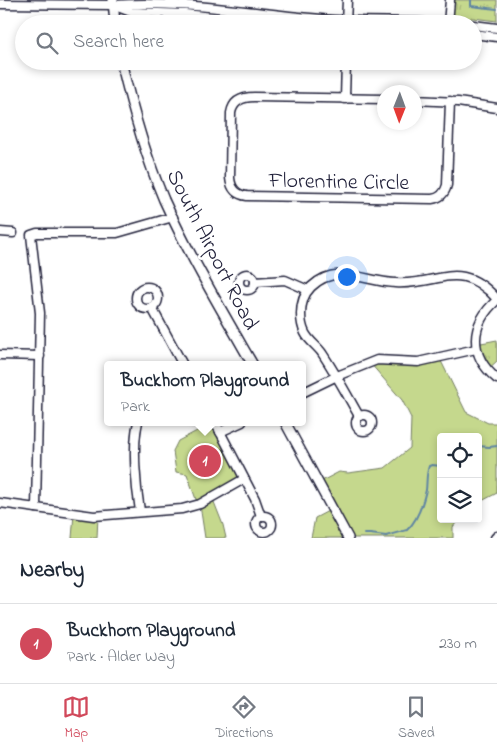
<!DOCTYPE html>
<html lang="en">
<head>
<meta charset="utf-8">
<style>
  :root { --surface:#fff; --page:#f6f6f7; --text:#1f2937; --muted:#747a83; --line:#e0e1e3; --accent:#d1495b }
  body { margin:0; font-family:"Indie Flower",sans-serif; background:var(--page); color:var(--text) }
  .controls { position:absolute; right:15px; bottom:15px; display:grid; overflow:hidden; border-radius:5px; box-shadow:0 2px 8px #0003 }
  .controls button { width:45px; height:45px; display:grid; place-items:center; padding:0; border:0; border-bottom:1px solid var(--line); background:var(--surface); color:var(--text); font:25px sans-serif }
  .compass { position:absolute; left:377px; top:85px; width:45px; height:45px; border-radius:50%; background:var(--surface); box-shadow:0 2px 8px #0003; rotate:181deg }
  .you { position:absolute; left:346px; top:276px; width:18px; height:18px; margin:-12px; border:4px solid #fff; border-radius:50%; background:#1a73e8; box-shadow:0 0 0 8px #1a73e833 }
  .badge { display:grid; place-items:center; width:32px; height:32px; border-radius:50%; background:var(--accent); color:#fff; font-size:16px; font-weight:700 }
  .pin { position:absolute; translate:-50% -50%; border:2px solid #fff; box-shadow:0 1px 5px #0006 }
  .popup { position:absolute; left:104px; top:361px; width:202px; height:65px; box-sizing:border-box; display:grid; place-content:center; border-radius:5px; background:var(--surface); filter:drop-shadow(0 1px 4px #0005); font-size:16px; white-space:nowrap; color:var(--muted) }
  .popup b { font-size:19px; color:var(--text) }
  .popup::after { content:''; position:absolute; left:50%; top:100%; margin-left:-10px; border:10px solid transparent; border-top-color:var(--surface) }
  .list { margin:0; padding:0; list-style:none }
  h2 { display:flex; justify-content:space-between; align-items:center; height:65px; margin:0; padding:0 20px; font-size:21px }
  h2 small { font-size:16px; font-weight:400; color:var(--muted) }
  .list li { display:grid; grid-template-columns:32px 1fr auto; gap:15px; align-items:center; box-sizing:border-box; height:80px; padding:0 20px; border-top:1px solid var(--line) }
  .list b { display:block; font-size:19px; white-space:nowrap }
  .list p { margin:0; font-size:16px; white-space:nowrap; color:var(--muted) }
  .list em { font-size:16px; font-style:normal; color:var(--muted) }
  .icon { flex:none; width:28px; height:28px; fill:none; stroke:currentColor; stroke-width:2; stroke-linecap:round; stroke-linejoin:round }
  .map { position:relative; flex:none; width:497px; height:538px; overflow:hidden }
  .search { position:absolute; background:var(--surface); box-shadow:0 2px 8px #0003; left:15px; right:15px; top:15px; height:55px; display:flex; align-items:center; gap:12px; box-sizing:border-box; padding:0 18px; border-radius:28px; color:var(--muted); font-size:19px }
  .sheet { height:145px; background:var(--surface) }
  nav { display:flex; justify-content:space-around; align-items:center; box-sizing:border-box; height:70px; border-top:1px solid var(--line); background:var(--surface); font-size:14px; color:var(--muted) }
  nav a { display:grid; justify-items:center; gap:2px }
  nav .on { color:var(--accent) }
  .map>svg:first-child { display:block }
  .grass { fill:url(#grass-tufts); stroke:#747d64 }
  .park { fill:#c5d88d; stroke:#747d64 }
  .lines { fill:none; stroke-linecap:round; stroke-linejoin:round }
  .stream { stroke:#6086a3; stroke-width:2 }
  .minor-casing { stroke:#22223b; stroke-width:11 }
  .major-casing { stroke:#22223b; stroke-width:12 }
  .minor { stroke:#fff; stroke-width:8 }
  .major { stroke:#fff; stroke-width:9 }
  .labels { text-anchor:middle; stroke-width:5; stroke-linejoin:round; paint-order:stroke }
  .street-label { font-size:22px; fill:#22223b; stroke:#fff }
</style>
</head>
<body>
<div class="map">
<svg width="497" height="538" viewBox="0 0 497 538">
  <defs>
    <pattern id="grass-tufts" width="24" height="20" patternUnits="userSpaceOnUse" patternTransform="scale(1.25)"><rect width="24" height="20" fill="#c5d88d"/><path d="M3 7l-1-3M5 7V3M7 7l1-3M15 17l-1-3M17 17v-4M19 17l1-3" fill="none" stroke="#a9b97b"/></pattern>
  </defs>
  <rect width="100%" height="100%" fill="#fff"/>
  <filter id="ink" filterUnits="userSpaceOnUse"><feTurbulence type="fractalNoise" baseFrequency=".02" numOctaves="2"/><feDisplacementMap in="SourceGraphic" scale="10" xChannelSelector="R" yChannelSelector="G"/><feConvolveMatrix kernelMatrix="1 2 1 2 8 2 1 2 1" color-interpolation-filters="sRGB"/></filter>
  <g filter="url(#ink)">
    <g class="grass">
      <path d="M450,0H497V21L473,18L464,20L449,17Z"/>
      <path d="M497,340V361L487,370L476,344Z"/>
    </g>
    <g class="park">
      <path d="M439,357L466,412L488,423H497V493L478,503V437H441V519H459L453,527V538H311L315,518L332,509L318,483L339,472L348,473L385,468L410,448L411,418L402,400L370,363Z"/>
      <path d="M214,422L244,479L212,497L223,525L226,538H205L200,505H198L187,474L176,472L173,451L178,441Z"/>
      <path d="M74,514L98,516L97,538H72Z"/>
    </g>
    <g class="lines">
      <g class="stream">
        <path d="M471,0V6L497,9"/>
        <path d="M478,446L489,447L497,446"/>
        <path d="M364,534H370L386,536L407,530C417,521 423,503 426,490C427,482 426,474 429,466L432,465L441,466"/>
      </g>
      <g class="minor-casing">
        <g id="minor">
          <path d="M0,4L113,5C182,0 252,13 321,19C365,23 410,20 454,24"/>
          <path d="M115,6L131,12L185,14L279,24"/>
          <path d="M346,24L347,0"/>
          <path d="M448,24L450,0"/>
          <path d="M473,25L497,28"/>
          <path d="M473,34L497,37"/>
          <path d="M345,99L346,61"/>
          <path d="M384,99L254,97C242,97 233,101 231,113L230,178C231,189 237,195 247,196L432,199C440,198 445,193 447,185L450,101"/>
          <path d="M414,100L458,102L497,108"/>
          <path d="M0,232L13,233"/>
          <circle cx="247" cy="282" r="8"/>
          <path d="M255,282L285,280L308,290"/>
          <circle cx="147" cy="298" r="11"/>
          <path d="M497,300C470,324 468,355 497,379"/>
          <path d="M152,308L183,365"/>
          <path d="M0,355L40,356"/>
          <path d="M302,393L337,376L377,360L418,362L476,349"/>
          <circle cx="364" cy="423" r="8"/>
          <path d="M359,416C347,395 336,374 322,353C317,346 309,341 305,333C302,327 301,321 301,314C301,304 304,294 311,287C337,262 365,282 395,283C440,286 459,257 497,299"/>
          <path d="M138,422C132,446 136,487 140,511"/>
          <path d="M215,422L255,499L261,516"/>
          <path d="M220,432L242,422"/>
          <path d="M0,503L94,516L182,509L200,504L244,479"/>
          <path d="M36,508L40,313L31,235L37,233H117L173,217"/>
          <circle cx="264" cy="524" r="8"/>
          <path d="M495,538L497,536"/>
        </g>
      </g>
      <g class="major-casing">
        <g id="major">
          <path d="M113,0L115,24"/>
          <path d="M121,61C132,108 145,155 164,200C190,257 222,311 253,365"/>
          <path d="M285,422L348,538"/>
        </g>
      </g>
      <use href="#minor" class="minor"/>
      <use href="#major" class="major"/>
    </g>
  </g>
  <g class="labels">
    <g class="street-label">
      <text transform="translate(339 180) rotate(1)" y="8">Florentine Circle</text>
      <text transform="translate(214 249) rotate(63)" y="8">South Airport Road</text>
    </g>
  </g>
</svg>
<div class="controls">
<button><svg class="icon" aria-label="locate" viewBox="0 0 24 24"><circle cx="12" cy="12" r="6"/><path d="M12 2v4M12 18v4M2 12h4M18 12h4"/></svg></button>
<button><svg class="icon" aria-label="layers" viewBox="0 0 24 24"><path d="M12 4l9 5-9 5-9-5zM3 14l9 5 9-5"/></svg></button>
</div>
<svg class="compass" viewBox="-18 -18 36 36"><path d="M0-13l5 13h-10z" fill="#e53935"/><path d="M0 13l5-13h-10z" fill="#747a83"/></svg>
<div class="you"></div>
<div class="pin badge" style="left:205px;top:461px">1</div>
<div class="popup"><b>Buckhorn Playground</b>Park</div>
<div class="search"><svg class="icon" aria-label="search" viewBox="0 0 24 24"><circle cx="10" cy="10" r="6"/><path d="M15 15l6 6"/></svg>Search here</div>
</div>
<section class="sheet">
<h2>Nearby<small></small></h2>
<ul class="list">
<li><span class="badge">1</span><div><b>Buckhorn Playground</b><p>Park · Alder Way</p></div><em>230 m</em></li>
</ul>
</section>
<nav>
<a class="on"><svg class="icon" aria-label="map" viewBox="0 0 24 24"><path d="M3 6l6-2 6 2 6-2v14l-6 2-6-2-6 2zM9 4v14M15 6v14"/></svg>Map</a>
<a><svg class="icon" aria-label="directions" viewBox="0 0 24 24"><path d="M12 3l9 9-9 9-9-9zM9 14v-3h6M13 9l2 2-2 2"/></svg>Directions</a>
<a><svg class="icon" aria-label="saved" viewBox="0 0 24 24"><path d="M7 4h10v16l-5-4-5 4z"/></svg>Saved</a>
</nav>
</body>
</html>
